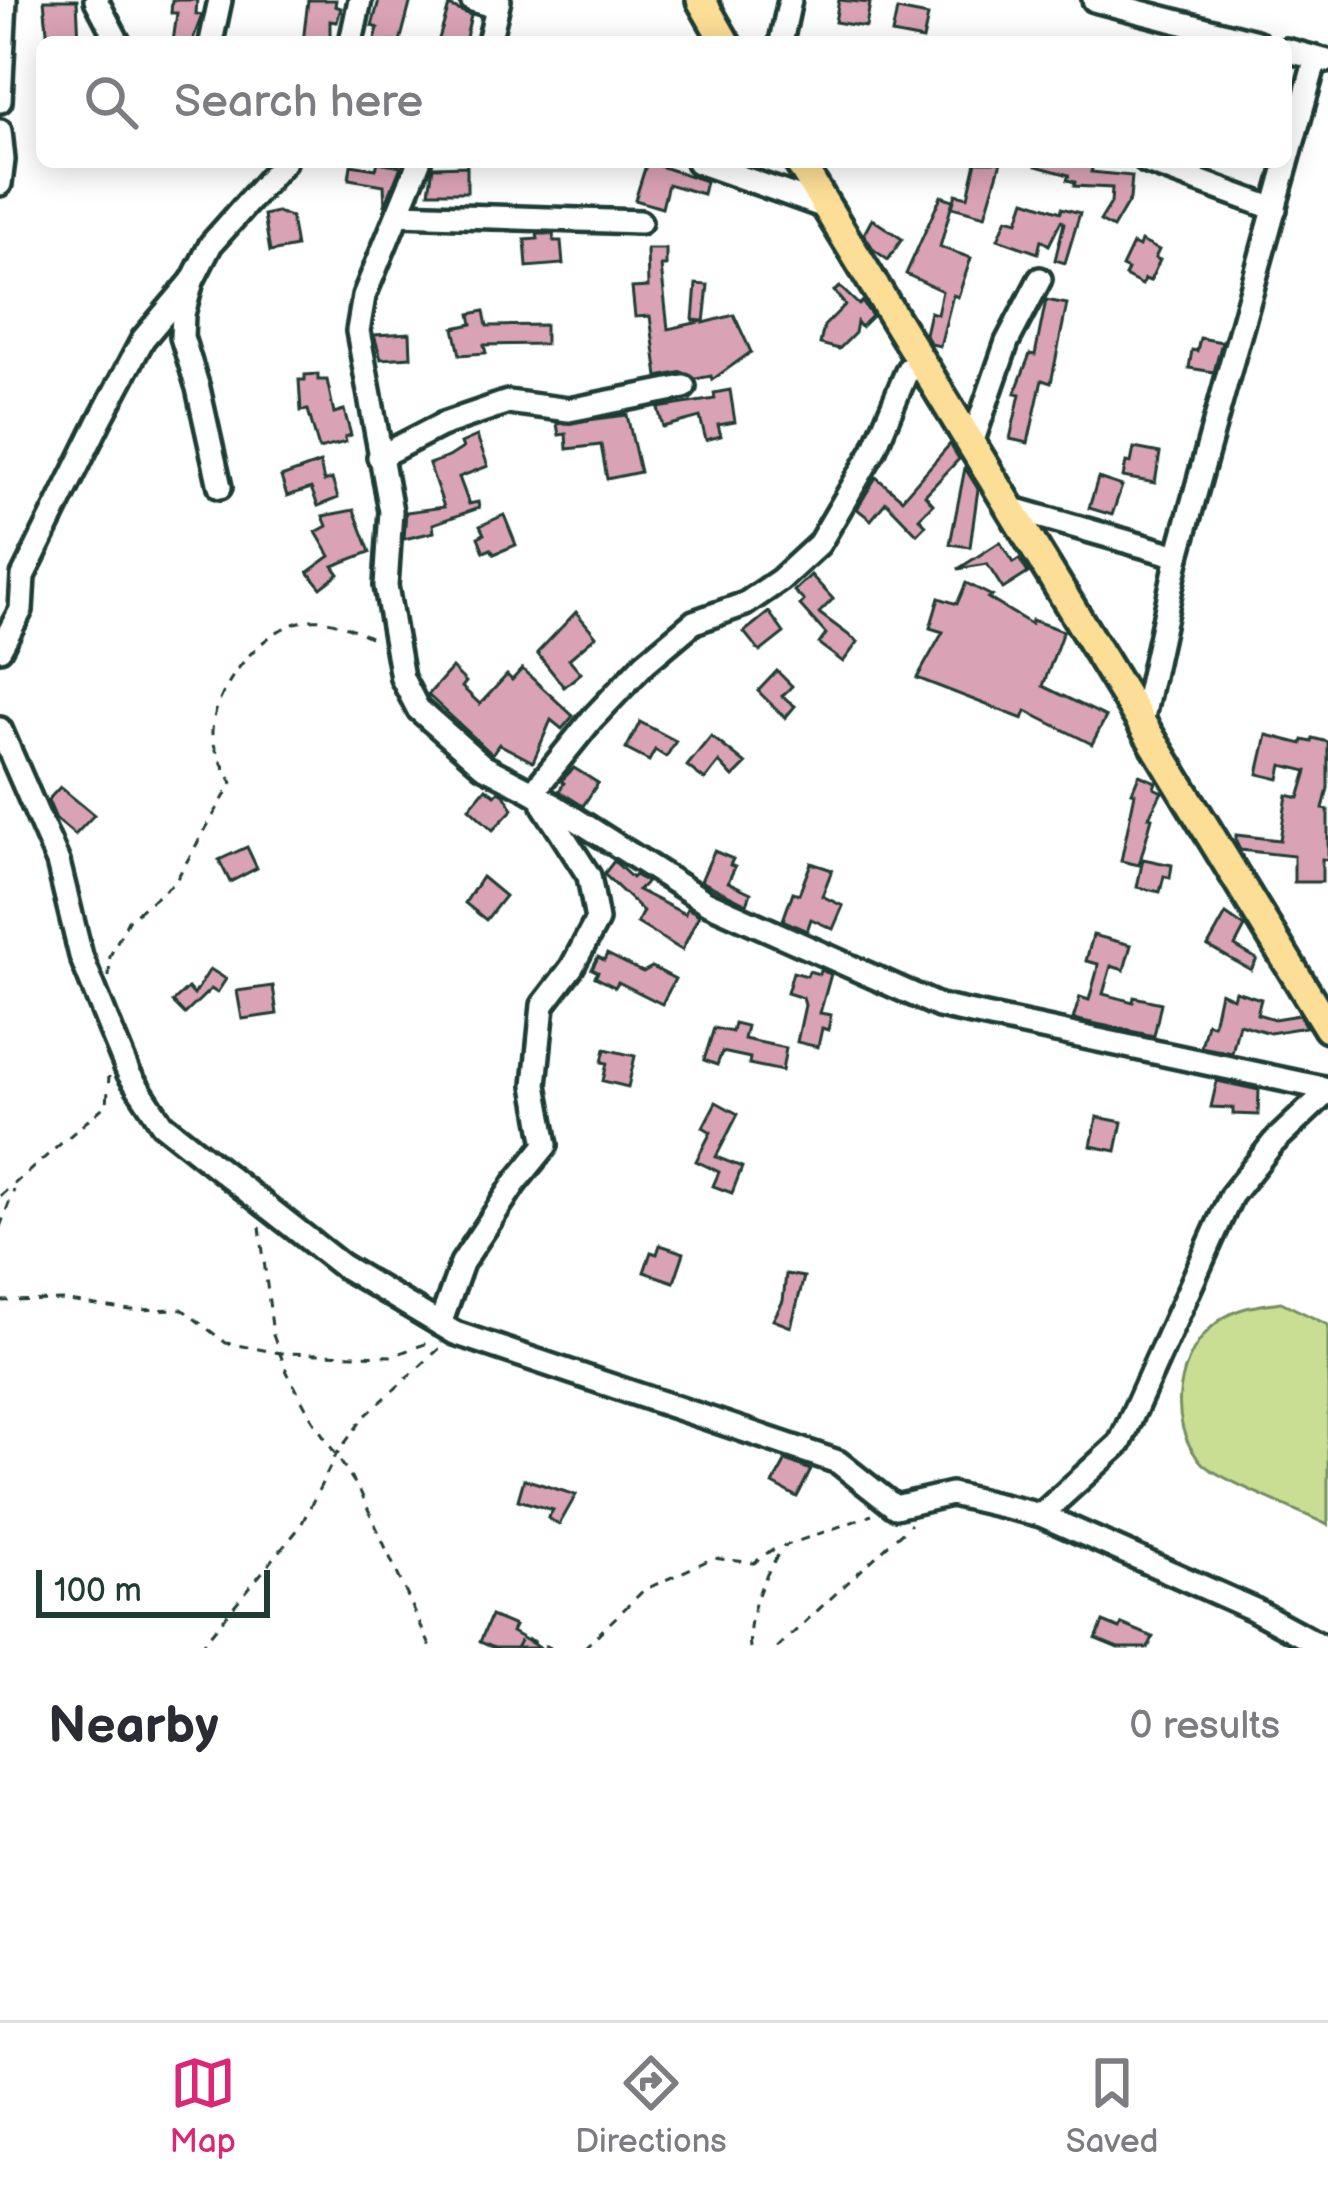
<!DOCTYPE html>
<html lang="en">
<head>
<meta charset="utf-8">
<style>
  :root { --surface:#fff; --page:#f7f7f7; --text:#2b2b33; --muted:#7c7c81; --line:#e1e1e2; --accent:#db2777 }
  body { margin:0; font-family:"Balsamiq Sans",sans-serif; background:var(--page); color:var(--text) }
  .scale { position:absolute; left:36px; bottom:30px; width:234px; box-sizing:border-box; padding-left:12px; border:6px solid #1f3d34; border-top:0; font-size:33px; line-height:42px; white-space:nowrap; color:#1f3d34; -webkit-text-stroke:9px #fff; paint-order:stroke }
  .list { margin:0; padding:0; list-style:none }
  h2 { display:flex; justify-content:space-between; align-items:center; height:156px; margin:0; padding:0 48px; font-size:51px }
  h2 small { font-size:39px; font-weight:400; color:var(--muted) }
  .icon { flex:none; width:66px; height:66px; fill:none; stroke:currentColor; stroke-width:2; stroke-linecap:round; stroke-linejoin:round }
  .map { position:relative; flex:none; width:1328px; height:1648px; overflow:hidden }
  .search { position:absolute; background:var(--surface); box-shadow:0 6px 30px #0003; left:36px; right:36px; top:36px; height:132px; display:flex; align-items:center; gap:30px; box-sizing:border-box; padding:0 42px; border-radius:18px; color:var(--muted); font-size:45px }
  .sheet { height:372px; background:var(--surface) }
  nav { display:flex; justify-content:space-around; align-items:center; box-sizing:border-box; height:168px; border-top:3px solid var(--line); background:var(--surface); font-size:33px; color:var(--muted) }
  nav a { display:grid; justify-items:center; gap:6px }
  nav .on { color:var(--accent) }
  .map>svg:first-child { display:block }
  .green { fill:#c9de93; stroke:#748e64; stroke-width:3 }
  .building { fill:#daa2b5; stroke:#1f3d34; stroke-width:3 }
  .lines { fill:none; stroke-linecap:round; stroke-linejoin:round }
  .minor-casing { stroke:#1f3d34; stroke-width:30 }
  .major-casing { stroke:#1f3d34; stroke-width:36 }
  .path { stroke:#1f3d34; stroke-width:3; stroke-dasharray:9 9; stroke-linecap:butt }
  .minor { stroke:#fff; stroke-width:21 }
  .major { stroke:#fdde96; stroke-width:27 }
</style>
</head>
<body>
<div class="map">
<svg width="1328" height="1648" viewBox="0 0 1328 1648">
  <rect width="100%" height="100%" fill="#fff"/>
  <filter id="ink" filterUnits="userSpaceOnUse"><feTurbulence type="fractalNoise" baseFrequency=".00833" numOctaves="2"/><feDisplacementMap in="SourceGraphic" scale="24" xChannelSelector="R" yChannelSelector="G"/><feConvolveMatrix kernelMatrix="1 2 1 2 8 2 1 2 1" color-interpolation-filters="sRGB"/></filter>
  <g filter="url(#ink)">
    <path class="green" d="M1281,1302L1328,1325V1525C1304,1513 1216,1478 1202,1463C1164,1423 1177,1352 1219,1321C1237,1307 1259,1305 1281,1302Z"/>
    <g class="building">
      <path d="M44,0H77L79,42H48Z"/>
      <path d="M172,0H197L196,14L202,15L192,42H173L177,13H171Z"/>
      <path d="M308,0H336L335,6L341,8L337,22L330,21V42H303Z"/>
      <path d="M379,0H411L400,42H374L378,28L372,26Z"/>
      <path d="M839,0L870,3L866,27L835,22Z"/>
      <path d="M449,6L471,15L465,42H438Z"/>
      <path d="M897,10L928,16L923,40L892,34Z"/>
      <path d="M378,162L401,166L385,206L384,185L349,179L351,165L376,169Z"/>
      <path d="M647,162L706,181L703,194L668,184L662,208L635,200Z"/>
      <path d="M976,162H1001L985,216L952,207L956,194L968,197Z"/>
      <path d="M1037,162H1094L1091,172L1132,176L1130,199L1113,228L1100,221L1111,203L1112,188L1074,186L1075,182L1067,180L1069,175L1036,166Z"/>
      <path d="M433,167L467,166V192H429Z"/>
      <path d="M941,196L953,200L940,247L971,258L958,297L953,295L940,346L931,344L925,334L930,312L937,314L942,291L906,274Z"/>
      <path d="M1025,200L1061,212L1062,208L1080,213L1065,263L1055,260L1064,223L1061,221L1049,245L1041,240L1038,253L998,239L1007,218L1018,221Z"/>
      <path d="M277,212L291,217L296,247L270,252L264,215Z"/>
      <path d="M872,219L902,239L888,260L874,250L864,234Z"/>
      <path d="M537,234H553L554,241H561L563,264L527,267L525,240L538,239Z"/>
      <path d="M1141,241L1159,250L1155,258L1160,260L1150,281L1145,279L1142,285L1125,276L1128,270L1122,267L1133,244L1139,247Z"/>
      <path d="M647,249H666V266H661L668,329L704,321L693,320L696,284L708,285L704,323L734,315L751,352L712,380L711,376L696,379L682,372L658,377L650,316L635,317L632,288L648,287Z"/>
      <path d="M840,287L859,305L862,302L872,316L861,327L857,322L855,333L839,349L820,344L824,326L845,305L834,291Z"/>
      <path d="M1046,300L1067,304L1051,383L1042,380L1028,443L1010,439L1020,394L1015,393L1030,354L1035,355Z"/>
      <path d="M484,311L487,326L545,325V344L484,345L486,353L460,355L454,328L472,324L470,314Z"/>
      <path d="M410,333L411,357L381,359L374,335Z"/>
      <path d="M1200,338L1222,342L1214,372L1189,368L1192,350L1197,351Z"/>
      <path d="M318,374V380H327L334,413L344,410L351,435L345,437L346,442L319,449L308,410L301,411L299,380H305V375Z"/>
      <path d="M730,390L735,422L718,425L721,436L706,440L700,417L663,427L658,408L715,399L714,393Z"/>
      <path d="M627,415L640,472L607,479L601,445L567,449L566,434L559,435L557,424Z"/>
      <path d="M477,436L488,466L459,477L469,504L478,502L479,508L433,524L434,532L404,539L406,512L444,507L429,464L449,457L463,448L461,443Z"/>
      <path d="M950,444L959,459L925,495L933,504L919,518L926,525L917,534L886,502L871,520L857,509L876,477L902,499Z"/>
      <path d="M1134,448L1160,453L1155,483L1123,477L1126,462L1131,463Z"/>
      <path d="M320,463L324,482L332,479L338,498L318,506L311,488L287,496L281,477Z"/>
      <path d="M965,468L978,489L970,547L950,544Z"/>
      <path d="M1098,478L1122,486L1112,515L1089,508Z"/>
      <path d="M354,510L370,552L333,566L339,574L321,588L308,572L330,556L316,532L327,526L323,516Z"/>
      <path d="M504,515L516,545L494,554L491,549L484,552L478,537L484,534L480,526Z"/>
      <path d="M1000,542L1013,563L1019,559L1028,573L1003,589L987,564L958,569Z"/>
      <path d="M811,575L833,599L819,613L858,642L843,662L819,644L826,634L800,605L804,601L794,591Z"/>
      <path d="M966,583L992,596L988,598L1031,624L1032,620L1063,631L1043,686L1106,717L1092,744L1026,711L1023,719L917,678L943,632L930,628L939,598L957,604Z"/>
      <path d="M576,612L596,636L569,659L581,673L564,687L537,653Z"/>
      <path d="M769,612L784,633L760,652L744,632Z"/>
      <path d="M452,668L466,682L462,687L480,704L507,675L512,680L522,669L573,716L562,729L551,720L533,762L499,744L492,754L428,695Z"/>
      <path d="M777,671L792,686L782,696L795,706L785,718L758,691Z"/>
      <path d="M640,722L676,741L666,757L655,750L649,761L626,749Z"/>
      <path d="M1267,735L1302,744L1303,740L1312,742L1313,738L1328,742V788L1323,809L1328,810V860L1322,859V882H1294V856L1240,850L1236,842V835L1280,840L1287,795L1299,798L1307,771L1282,765L1279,779L1258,774Z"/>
      <path d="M711,736L746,764L733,777L719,762L705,780L687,766Z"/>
      <path d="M574,768L598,783L583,806L559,791L564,783L561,781Z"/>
      <path d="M1139,775L1156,782L1154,788L1162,792L1149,817L1152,818L1139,865L1121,861L1135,793L1132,792Z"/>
      <path d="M60,787L94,815L75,835L56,819L48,800Z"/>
      <path d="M486,788L495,795L499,791L504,794L513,809L493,830L469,808Z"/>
      <path d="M247,847L257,868L230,882L219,860Z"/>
      <path d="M714,851L733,859L730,865L735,867L728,882L751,893L747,904L701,881Z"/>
      <path d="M1143,859L1172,865L1170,878L1164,876L1160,892L1137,887Z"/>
      <path d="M614,861L632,878L635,875L647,882L638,890L685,914L687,908L699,915L682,950L637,923L643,911L604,874Z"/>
      <path d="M811,863L832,870L822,896L843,906L833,929L811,919L807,931L783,920L793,892L799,894Z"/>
      <path d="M482,877L505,896L486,920L465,903Z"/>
      <path d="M1226,914L1245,927L1235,946L1257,959L1251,970L1208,946Z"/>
      <path d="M1093,935L1131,945L1124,970L1111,966L1103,994L1133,1002L1134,997L1161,1003L1154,1036L1073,1019L1080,997L1089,1000L1097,971L1098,964L1086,961Z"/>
      <path d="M607,954L643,972L652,967L675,979L662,1004L618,982L615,987L595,977L598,972L592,969L598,957L604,960Z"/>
      <path d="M210,969L226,979L217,993L211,989L185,1014L173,1002L188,988L194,995Z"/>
      <path d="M820,970L831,974L820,1013L831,1015L828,1030L822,1028L818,1047L797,1042L805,1005L803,998L787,993L793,972L807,976L809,971L819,974Z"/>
      <path d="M273,986L277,1014L242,1019L237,991Z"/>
      <path d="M1235,991L1261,999L1257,1014L1274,1019L1299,1015L1306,1027L1270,1033L1239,1024L1232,1053L1201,1047L1207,1023L1213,1025L1220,992L1233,998Z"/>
      <path d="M734,1023L747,1026L744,1039L786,1048L782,1071L749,1064L750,1058L722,1052L717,1065L704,1060L714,1028L732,1032Z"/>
      <path d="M605,1049L635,1056L628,1087L603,1081L607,1063L602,1062Z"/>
      <path d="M1217,1081L1259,1090L1258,1115L1233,1114V1108L1211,1107Z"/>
      <path d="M716,1102L738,1114L716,1157L742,1167L732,1193L713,1186L719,1172L696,1161L711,1132L703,1127Z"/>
      <path d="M1097,1117L1122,1122L1116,1151L1091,1146Z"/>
      <path d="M660,1245L684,1253L674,1282L644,1272L651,1252L657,1254Z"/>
      <path d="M786,1274L804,1277L791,1327L773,1320L783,1301Z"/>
      <path d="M786,1460L811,1470L797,1497L773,1484Z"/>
      <path d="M524,1479L576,1495L559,1525L548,1518L553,1510L518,1500Z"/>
      <path d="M491,1616L515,1626L512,1632L540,1648H494L480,1642Z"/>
      <path d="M1103,1622L1120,1629L1122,1624L1153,1637L1148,1648H1118L1096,1639Z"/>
    </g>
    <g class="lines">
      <g class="minor-casing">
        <g id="minor">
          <path d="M96,0L118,42"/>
          <path d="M472,0L497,7"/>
          <path d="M1094,0L1256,42"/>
          <path d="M211,42L220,0"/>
          <path d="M351,42L360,0"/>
          <path d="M489,42L499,0"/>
          <path d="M781,42L790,0"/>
          <path d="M1286,50L1327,61"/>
          <path d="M0,101L5,0"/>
          <path d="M0,131L3,160L0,184"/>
          <path d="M419,162L364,296L358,331L391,511L386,586L402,678L418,709L483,766L533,792L706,902L939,1006L1328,1089"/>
          <path d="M698,162L828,208"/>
          <path d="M1147,162L1275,209"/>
          <path d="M399,214L640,222"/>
          <path d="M972,443L1007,342L1040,279"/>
          <path d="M379,457L441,425L508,402L569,410L684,387"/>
          <path d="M220,487L198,388L182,337L183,314L192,281L211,244L284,162"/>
          <path d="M1010,508L1178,556L1316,58"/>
          <path d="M0,649L21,610L23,576L100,420L143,339L192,281"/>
          <path d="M1142,722L1178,556"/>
          <path d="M0,729L58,862L81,956L112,1033L129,1074L162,1124L341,1265L455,1333L838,1462L895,1507L951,1494L1041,1515L1253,1609L1325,1648"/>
          <path d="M533,792L592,719L645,663L694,622L745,604L780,580L819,544L874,450L908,369L921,358"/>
          <path d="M440,1324L462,1263L515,1183L546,1145L535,1085L543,1005L572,967L597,920L589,876L544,806"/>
          <path d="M1041,1515L1120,1443L1231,1196L1273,1143L1328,1091"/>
        </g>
      </g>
      <g class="major-casing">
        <g id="major">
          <path d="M701,0L725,42"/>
          <path d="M799,162L1328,1028"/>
        </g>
      </g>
      <g class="path">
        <path d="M109,977L110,956L128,920L175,882L232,783C225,768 211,746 212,731C215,684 270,615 321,620C339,622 357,631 374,639"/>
        <path d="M0,1196L107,1104L109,1076"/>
        <path d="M0,1227L14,1190"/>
        <path d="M260,1227L273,1335L287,1372L311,1417L360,1491L431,1648"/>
        <path d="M0,1301L62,1300L130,1310L182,1309L226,1343L280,1353L392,1356L433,1341"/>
        <path d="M199,1648L300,1527L336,1455L364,1417L440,1348"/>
        <path d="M516,1648L522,1637L551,1648"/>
        <path d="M584,1648L644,1590L713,1558L754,1563L770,1551L872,1515"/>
        <path d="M750,1648C746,1615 764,1574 783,1548"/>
        <path d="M777,1648L911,1524"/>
      </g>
      <use href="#minor" class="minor"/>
      <use href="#major" class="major"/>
    </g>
  </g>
</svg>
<div class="scale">100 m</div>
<div class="search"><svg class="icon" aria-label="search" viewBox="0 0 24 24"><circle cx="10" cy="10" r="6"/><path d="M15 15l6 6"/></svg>Search here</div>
</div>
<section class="sheet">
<h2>Nearby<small>0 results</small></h2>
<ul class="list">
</ul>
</section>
<nav>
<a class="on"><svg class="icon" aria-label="map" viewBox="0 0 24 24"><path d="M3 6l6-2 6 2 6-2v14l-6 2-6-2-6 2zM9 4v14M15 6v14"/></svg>Map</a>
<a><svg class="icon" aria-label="directions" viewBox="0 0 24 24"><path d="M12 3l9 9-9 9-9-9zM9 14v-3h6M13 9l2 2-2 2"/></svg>Directions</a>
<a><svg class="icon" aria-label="saved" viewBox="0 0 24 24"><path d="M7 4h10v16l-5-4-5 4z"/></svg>Saved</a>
</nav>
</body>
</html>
